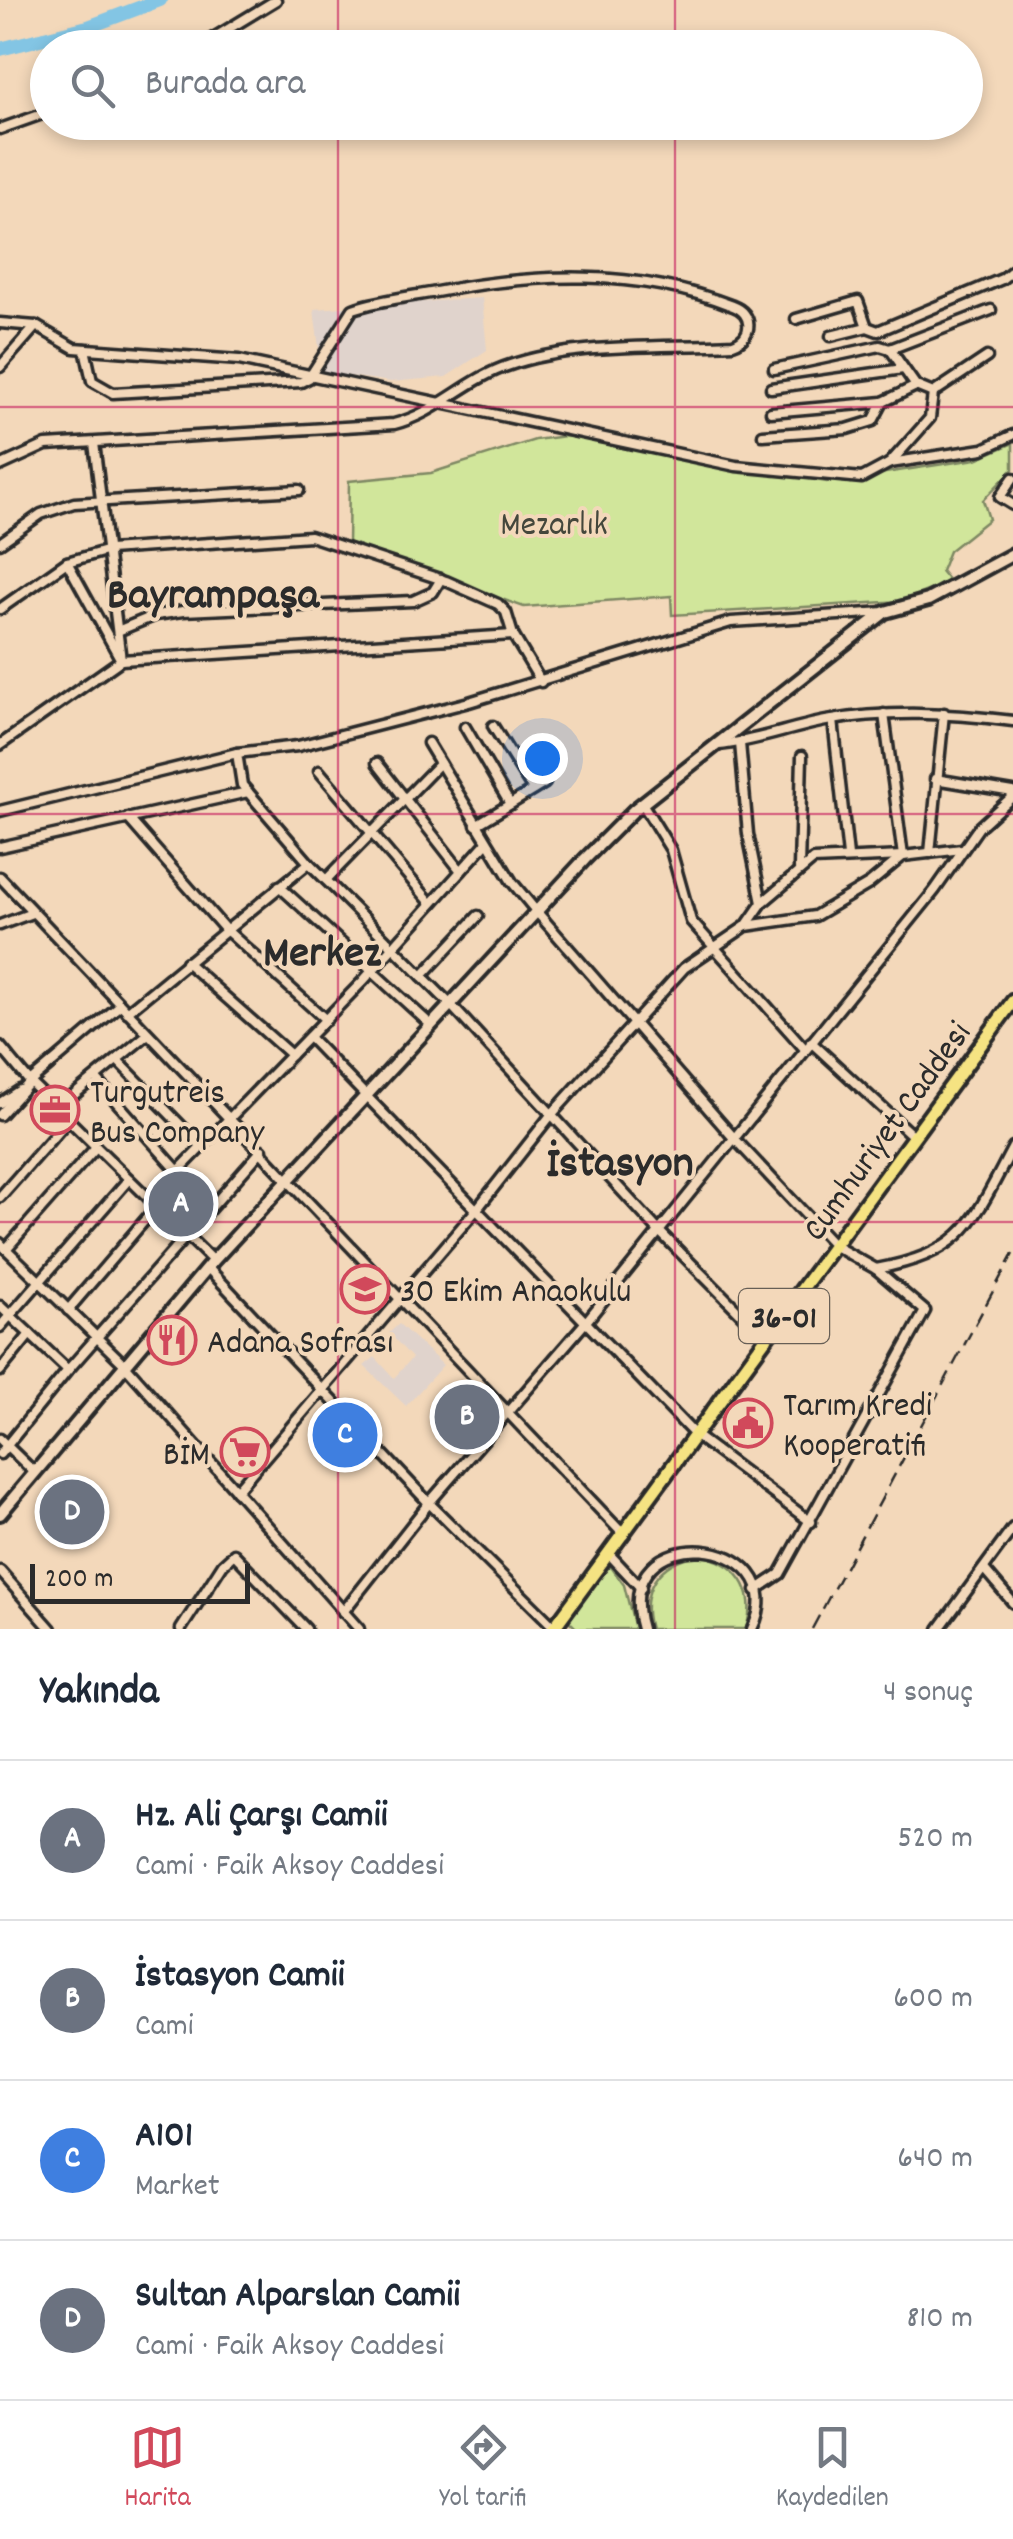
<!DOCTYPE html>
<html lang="tr">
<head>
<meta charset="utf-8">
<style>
  :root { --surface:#fff; --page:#f6f6f7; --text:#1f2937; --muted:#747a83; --line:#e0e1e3; --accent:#d1495b }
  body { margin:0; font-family:Dekko,sans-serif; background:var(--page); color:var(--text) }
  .scale { position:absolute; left:30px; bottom:25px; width:220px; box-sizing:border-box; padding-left:10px; border:5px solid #2b2b2b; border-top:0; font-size:28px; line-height:35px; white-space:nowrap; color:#2b2b2b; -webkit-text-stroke:8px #f3d8ba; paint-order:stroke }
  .you { position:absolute; left:542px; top:758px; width:35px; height:35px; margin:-25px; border:8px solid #fff; border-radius:50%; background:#1a73e8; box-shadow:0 0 0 15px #1a73e833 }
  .badge { display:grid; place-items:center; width:65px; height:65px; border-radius:50%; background:var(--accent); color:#fff; font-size:32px; font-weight:700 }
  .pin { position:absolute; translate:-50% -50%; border:5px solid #fff; box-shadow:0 2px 10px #0006 }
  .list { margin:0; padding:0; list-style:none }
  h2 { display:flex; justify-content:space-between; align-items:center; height:130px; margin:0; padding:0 40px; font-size:42px }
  h2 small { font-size:32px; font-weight:400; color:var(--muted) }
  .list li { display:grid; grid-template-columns:65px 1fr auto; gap:30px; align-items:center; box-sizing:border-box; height:160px; padding:0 40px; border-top:2px solid var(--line) }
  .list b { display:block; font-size:38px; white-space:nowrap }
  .list p { margin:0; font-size:32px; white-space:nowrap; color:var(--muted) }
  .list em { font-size:32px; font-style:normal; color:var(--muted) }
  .icon { flex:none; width:55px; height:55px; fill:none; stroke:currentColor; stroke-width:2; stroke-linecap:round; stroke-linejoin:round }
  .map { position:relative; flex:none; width:1013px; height:1629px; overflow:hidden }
  .search { position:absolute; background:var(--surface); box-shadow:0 5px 15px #0003; left:30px; right:30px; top:30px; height:110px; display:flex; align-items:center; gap:25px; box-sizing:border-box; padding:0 35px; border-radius:55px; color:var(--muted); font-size:38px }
  .sheet { height:770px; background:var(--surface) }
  nav { display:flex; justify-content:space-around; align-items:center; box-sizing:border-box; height:140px; border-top:2px solid var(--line); background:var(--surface); font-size:28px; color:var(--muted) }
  nav a { display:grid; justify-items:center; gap:5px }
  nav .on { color:var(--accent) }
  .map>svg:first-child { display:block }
  .built { fill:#e0d3cc }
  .green { fill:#d1e69b; stroke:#7e8863; stroke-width:2.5 }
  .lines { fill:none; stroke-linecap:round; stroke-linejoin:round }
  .river { stroke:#83c5e4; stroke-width:14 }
  .street-casing { stroke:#2b2b2b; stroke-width:15 }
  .secondary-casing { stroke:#2b2b2b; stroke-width:18 }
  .primary-casing { stroke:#2b2b2b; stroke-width:19 }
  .street { stroke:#f3d8ba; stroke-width:8 }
  .secondary { stroke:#f3d8ba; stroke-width:10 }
  .primary { stroke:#f5e382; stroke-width:11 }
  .rail { stroke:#2b2b2b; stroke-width:2.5; stroke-dasharray:15 8; stroke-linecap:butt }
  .grid { fill:none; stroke:#c2185b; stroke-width:2.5; stroke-opacity:0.55 }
  .labels { text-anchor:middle; stroke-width:8; stroke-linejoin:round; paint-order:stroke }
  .shield { fill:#f3d8ba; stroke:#675f56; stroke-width:2.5 }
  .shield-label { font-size:32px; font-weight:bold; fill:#2b2b2b }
  .park-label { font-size:35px; fill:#44473c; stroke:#f3d8ba }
  .poi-label { font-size:35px; fill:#2b2b2b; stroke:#f3d8ba; text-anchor:start }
  .street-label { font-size:35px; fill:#2b2b2b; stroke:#f3d8ba }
  .district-label { font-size:45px; font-weight:bold; fill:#2b2b2b; stroke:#f3d8ba }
</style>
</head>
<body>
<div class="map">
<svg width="1013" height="1629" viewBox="0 0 1013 1629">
  <rect width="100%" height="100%" fill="#f3d8ba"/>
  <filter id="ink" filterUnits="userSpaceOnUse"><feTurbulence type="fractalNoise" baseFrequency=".01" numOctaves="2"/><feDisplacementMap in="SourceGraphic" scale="20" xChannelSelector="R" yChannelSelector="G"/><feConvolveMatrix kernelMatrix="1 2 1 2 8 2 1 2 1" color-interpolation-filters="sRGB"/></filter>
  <g filter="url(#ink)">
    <g class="built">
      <path d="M482,298L487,350L446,377L391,382L322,372L314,309Z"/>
      <path d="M356,1263L389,1297L377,1312L340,1281Z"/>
      <path d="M399,1324L443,1365L406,1406L364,1366L375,1357L394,1378L412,1358L389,1333Z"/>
    </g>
    <g class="green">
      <path d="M565,436L827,482L976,459L1013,443V469L983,500L989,519L949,551L941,571L950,582L902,601L672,615L671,596L524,607L348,545L349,481L431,473L535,440Z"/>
      <path d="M697,1555C737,1561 758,1589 746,1629H650C639,1590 658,1562 697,1555Z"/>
      <path d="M609,1564L624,1585L635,1629H577L566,1618Z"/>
    </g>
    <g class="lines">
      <path class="river" d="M0,49L88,27L160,0"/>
      <g class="street-casing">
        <g id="street">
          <path d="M197,48L276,0"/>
          <path d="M0,129L48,112"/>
          <path d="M796,319L858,301L867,327"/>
          <path d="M0,323L36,326L74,348L239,360L736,466L862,478L890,463L983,449L1013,435"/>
          <path d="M831,336L867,327L878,331L1002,279L1013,270"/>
          <path d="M890,349L916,386L933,393"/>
          <path d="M0,367L36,326"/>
          <path d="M774,369L880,346L890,349L991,310"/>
          <path d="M771,388L903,369"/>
          <path d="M933,393L987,357"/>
          <path d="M771,412L883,402L916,386"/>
          <path d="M763,435L847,429L873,421L883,402"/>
          <path d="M94,443L121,660"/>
          <path d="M890,463L930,418L933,393"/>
          <path d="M0,466L46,445L394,424C438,413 466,379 510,365C578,342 661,348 733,344C754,337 753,313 733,306C636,268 535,273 436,292C408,297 379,300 353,309L309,378L301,382L113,393L92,381L85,349"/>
          <path d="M1013,478L1000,497L1013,505"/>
          <path d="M0,543L41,514L74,503L299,490"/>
          <path d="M67,562L121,660"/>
          <path d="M0,609L67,562L109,550L310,536L446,581L498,604L506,612L513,635L541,682"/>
          <path d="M120,630L156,615L183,611L413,601L433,592L441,579"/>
          <path d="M833,720L848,856"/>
          <path d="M493,726L533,790"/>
          <path d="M465,727L510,804"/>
          <path d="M428,743L512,882L536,911L733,1137L835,1246L876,1269L925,1311L780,1574L756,1590"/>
          <path d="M740,743L748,834L762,903"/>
          <path d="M0,745L121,660L513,635"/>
          <path d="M719,745C757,741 789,728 826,721C889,710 950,713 1013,721"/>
          <path d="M237,753L242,785L309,863L450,1004L657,1229L767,1340"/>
          <path d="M377,763L461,871"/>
          <path d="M319,771L431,903"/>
          <path d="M935,779L1013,792"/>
          <path d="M642,803L671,850L691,921L805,1049"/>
          <path d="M0,811L237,753L298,746L469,702L731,622L885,612"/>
          <path d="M128,818L224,928L326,1020"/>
          <path d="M476,825L545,783"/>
          <path d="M0,847L248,792"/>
          <path d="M930,853L944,713"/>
          <path d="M799,868L802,756"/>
          <path d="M0,877L624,1535"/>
          <path d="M326,880L440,763"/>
          <path d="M279,886L431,1025"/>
          <path d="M0,925L32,913"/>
          <path d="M746,926L762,903L813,860L903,856L884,714"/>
          <path d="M186,962L291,1055"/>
          <path d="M422,976L478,916"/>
          <path d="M127,1012L309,863"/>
          <path d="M309,1037L696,1436L811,1522"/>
          <path d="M811,1042L914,1137"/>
          <path d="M0,1046L30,1082L213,1261"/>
          <path d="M118,1061L202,1147"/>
          <path d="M97,1080L178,1171"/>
          <path d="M0,1103L20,1090"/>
          <path d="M57,1109L148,1034"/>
          <path d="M0,1115L30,1082L120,1005"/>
          <path d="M0,1197L68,1120"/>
          <path d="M150,1200L363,981L487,842"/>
          <path d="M0,1243L123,1363L359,1629"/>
          <path d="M6,1249L96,1147"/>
          <path d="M208,1268L429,1503L555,1628"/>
          <path d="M876,1269C966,1252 973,1222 1013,1147"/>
          <path d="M0,1306L68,1370L262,1150"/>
          <path d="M68,1310L157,1206"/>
          <path d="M0,1327L129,1179"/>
          <path d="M0,1371L30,1334"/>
          <path d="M0,1439L34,1472"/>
          <path d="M0,1454L68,1370"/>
          <path d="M236,1491L477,1209L551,1115L684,968L746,926L815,916L869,884L903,856L962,849"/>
          <path d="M610,1555L641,1588"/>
          <path d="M984,1569L1013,1603"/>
          <path d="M0,1571L51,1629"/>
          <path d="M343,1612L429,1503L585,1323L935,890L979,827L1013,796"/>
          <path d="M181,1629L223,1564L234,1554L306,1629"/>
          <path d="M642,1629C608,1514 799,1535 752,1629"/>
          <path d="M939,1629L1013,1528"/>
        </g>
      </g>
      <g class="secondary-casing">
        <path id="secondary" d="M0,1514L213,1261L585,859L634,810L885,612L928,600L1013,554"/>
      </g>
      <g class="primary-casing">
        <path id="primary" d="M553,1629L1013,1001"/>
      </g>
      <use href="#street" class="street"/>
      <use href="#secondary" class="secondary"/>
      <use href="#primary" class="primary"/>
      <path class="rail" d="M812,1629L1013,1254"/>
    </g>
  </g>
  <path class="grid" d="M338,0V48M675,0V48M338,122V1629M675,122V1629M0,407H1013M0,814H1013M0,1222H1013"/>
  <defs>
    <g id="office-ring" transform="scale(2.5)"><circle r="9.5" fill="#f3d8ba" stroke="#d1495b" stroke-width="1.5"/><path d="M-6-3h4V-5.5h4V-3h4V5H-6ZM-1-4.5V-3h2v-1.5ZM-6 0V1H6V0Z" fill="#d1495b"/></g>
    <g id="school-ring" transform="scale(2.5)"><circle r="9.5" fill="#f3d8ba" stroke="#d1495b" stroke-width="1.5"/><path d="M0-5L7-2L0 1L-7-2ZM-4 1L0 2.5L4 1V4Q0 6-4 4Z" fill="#d1495b"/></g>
    <g id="restaurant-ring" transform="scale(2.5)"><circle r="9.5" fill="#f3d8ba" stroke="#d1495b" stroke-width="1.5"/><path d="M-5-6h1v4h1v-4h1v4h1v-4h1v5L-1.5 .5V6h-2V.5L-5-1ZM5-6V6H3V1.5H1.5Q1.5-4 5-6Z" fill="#d1495b"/></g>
    <g id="civic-ring" transform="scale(2.5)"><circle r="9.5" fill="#f3d8ba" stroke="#d1495b" stroke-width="1.5"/><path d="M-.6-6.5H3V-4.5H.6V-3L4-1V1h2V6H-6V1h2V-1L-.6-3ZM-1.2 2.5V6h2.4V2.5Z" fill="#d1495b"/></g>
    <g id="supermarket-ring" transform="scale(2.5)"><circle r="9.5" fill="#f3d8ba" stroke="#d1495b" stroke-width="1.5"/><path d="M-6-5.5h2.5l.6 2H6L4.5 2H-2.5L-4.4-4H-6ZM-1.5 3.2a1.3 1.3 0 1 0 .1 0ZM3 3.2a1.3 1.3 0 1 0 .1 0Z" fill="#d1495b"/></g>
  </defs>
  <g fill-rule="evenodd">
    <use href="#office-ring" x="55" y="1110"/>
    <use href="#school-ring" x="365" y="1289"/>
    <use href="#restaurant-ring" x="172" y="1340"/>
    <use href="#civic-ring" x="748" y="1423"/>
    <use href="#supermarket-ring" x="245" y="1452"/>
  </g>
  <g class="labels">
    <rect class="shield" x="739" y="1289" width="90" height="54" rx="8"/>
    <g class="shield-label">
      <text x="784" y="1327">36-01</text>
    </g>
    <g class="park-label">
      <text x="554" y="534">Mezarlık</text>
    </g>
    <g class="poi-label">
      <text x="90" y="1102">Turgutreis<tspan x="90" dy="40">Bus Company</tspan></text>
      <text x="400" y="1301">30 Ekim Anaokulu</text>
      <text x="207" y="1352">Adana Sofrası</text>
      <text x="783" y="1415">Tarım Kredi<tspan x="783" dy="40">Kooperatifi</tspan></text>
      <text x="210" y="1464" text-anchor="end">BİM</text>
    </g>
    <g class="street-label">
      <text transform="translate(885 1130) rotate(-54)" y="12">Cumhuriyet Caddesi</text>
    </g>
    <g class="district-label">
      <text x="213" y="607">Bayrampaşa</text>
      <text x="322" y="965">Merkez</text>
      <text x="620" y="1175">İstasyon</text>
    </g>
  </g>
</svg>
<div class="scale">200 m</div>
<div class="you"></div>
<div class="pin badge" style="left:181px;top:1204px;background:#6b7280">A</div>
<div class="pin badge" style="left:467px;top:1417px;background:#6b7280">B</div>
<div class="pin badge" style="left:345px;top:1435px;background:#3f7fe0">C</div>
<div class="pin badge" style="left:72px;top:1512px;background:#6b7280">D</div>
<div class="search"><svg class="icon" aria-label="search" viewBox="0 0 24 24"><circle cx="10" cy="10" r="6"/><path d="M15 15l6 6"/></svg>Burada ara</div>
</div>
<section class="sheet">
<h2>Yakında<small>4 sonuç</small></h2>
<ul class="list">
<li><span class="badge" style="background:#6b7280">A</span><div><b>Hz. Ali Çarşı Camii</b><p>Cami · Faik Aksoy Caddesi</p></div><em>520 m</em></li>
<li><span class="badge" style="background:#6b7280">B</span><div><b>İstasyon Camii</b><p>Cami</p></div><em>600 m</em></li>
<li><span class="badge" style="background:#3f7fe0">C</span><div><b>A101</b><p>Market</p></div><em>640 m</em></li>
<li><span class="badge" style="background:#6b7280">D</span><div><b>Sultan Alparslan Camii</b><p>Cami · Faik Aksoy Caddesi</p></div><em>810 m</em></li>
</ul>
</section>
<nav>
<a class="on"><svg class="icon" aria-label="map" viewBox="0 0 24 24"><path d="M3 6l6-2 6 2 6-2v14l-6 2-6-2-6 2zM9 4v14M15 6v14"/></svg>Harita</a>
<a><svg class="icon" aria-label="directions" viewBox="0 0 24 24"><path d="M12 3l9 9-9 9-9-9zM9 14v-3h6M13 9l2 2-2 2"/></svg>Yol tarifi</a>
<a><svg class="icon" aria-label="saved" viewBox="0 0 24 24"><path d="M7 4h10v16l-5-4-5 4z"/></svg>Kaydedilen</a>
</nav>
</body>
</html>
